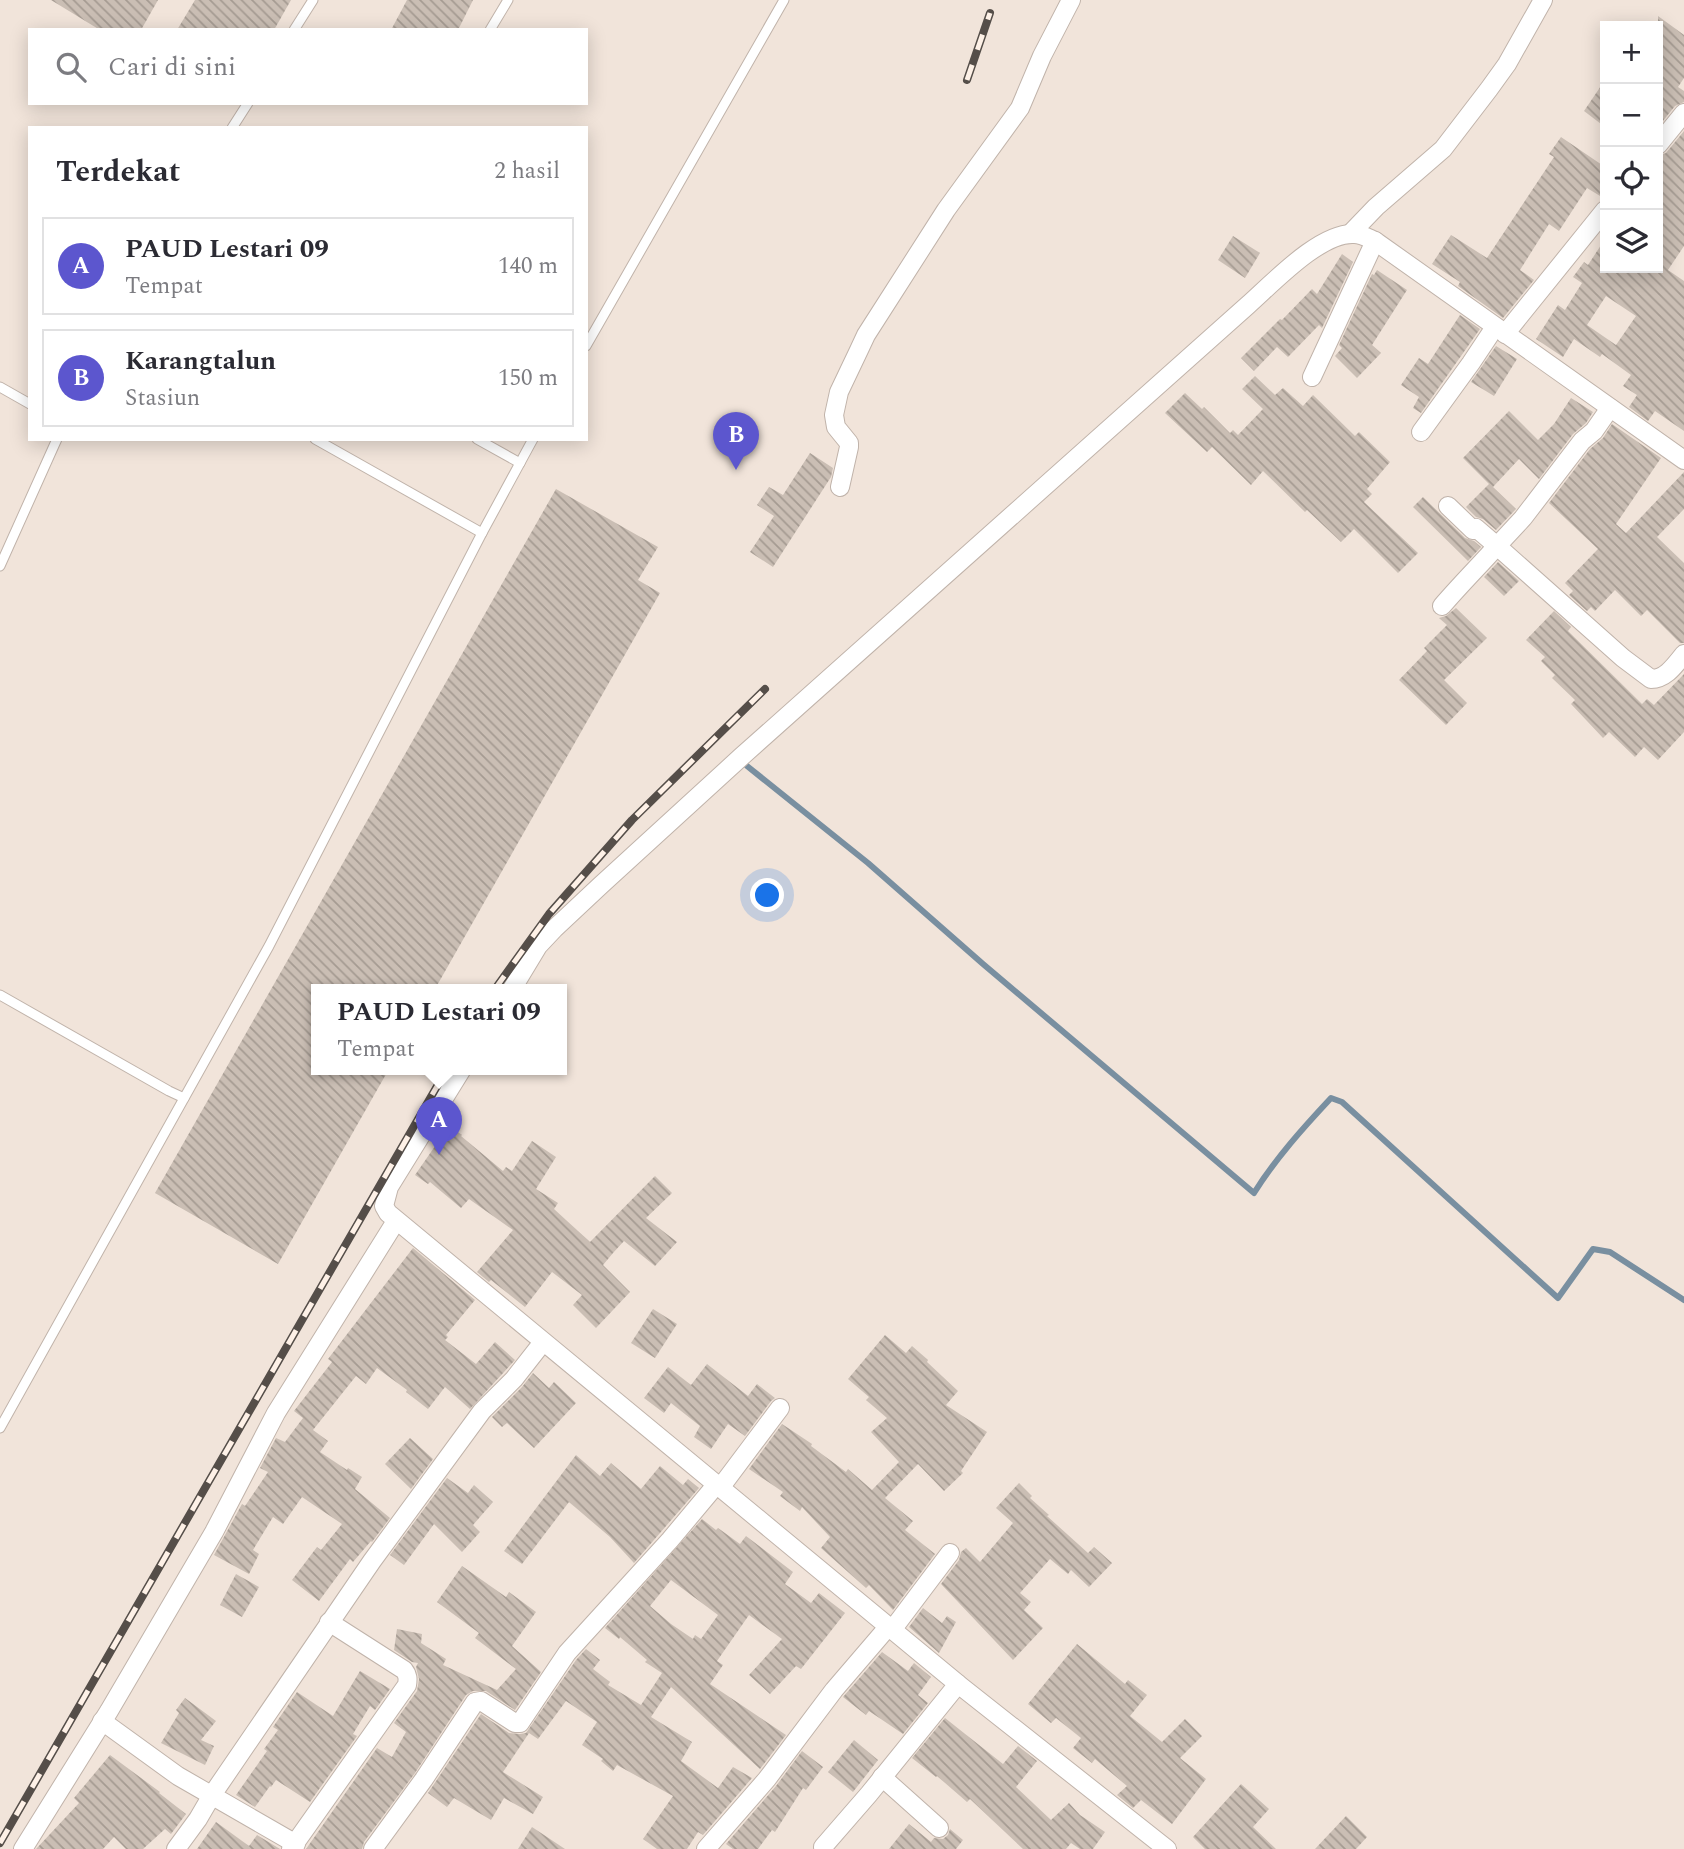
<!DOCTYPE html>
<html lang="id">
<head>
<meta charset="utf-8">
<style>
  :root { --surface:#fff; --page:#f7f7f7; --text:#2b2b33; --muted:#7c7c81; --line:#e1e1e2; --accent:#5c56ce }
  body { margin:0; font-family:Spectral,serif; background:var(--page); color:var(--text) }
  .controls { position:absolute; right:21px; top:21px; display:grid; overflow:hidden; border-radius:0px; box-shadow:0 4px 18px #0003 }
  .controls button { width:63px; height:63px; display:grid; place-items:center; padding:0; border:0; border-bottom:2px solid var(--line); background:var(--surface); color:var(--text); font:35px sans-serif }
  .you { position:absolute; left:768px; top:896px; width:24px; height:24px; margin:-18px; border:5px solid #fff; border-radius:50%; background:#1a73e8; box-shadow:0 0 0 10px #1a73e833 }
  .badge { display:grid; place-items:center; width:46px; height:46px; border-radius:50%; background:var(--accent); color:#fff; font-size:23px; font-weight:700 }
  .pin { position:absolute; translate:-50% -58px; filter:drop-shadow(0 2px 4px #0008) }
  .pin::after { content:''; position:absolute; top:37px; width:24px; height:21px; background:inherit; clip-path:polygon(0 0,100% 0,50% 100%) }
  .popup { position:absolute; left:311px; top:984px; width:256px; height:91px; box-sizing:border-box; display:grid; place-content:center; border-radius:0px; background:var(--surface); filter:drop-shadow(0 2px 5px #0005); font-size:23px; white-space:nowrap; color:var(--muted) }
  .popup b { font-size:26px; color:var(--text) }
  .popup::after { content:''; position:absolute; left:50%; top:100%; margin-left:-14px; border:14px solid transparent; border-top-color:var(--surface) }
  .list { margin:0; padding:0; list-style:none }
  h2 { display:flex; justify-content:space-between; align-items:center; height:91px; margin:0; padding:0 28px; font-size:30px }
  h2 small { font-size:23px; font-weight:400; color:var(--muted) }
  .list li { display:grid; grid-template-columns:46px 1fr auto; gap:21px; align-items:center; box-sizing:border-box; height:98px; margin:0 14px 14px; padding:0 14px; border:2px solid var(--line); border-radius:0px }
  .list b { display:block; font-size:26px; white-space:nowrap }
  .list p { margin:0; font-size:23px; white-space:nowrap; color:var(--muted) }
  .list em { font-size:23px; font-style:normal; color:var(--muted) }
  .icon { flex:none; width:38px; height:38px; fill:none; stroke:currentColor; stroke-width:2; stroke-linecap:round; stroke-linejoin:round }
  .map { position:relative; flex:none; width:1684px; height:1849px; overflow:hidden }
  .search { position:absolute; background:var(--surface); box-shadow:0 4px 18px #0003; left:28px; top:28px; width:560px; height:77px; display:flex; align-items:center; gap:18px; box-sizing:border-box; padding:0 24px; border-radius:0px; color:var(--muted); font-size:26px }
  .panel { position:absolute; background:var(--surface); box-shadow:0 4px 18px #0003; left:28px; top:126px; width:560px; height:315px; border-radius:0px }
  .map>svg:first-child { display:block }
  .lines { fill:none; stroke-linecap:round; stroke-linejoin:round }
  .stream { stroke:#798fa0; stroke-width:6 }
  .building { fill:url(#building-back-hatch); fill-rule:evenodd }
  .lane-casing { stroke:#c0b3aa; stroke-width:11 }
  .street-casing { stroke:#c0b3aa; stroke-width:20 }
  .lane { stroke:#fff; stroke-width:9 }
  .street { stroke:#fff; stroke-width:18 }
  .rail-casing { stroke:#554e49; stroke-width:8 }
  .rail { stroke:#fef1e7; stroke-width:5; stroke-dasharray:16; stroke-linecap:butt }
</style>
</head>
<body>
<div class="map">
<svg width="1684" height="1849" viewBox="0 0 1684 1849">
  <defs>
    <pattern id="building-back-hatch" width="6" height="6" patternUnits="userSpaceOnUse" patternTransform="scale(1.75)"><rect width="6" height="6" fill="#cabeb4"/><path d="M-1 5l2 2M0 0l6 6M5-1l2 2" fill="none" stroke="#a59b92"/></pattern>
  </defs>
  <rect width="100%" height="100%" fill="#f1e4da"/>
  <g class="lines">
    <path class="stream" d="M747,766L868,863L983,964L1254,1193C1276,1158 1303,1128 1331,1098L1342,1102L1558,1298L1593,1249L1610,1252L1684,1300"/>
  </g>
  <g class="building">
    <path d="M51,0H158L141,30H100Z"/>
    <path d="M195,0H291L274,30H177Z"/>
    <path d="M407,0H473L458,30H391Z"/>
    <path d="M1658,16L1684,35V78L1678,87L1684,91V102L1675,106L1658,127Z"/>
    <path d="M1605,80V127L1584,111Z"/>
    <path d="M1684,131V246L1668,270L1684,281V431L1655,411L1648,421L1629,407L1637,395L1623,386L1631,375L1602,354L1600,357L1574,339L1563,357L1536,339L1558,305L1565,310L1582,283L1573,277L1584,262L1588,265L1605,239V268H1658V156L1666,153ZM1606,296L1636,316L1616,345L1587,325Z"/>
    <path d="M1561,137L1605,167V199L1587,188L1559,231L1549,224L1520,270L1534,280L1503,318L1458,286L1460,282L1432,264L1451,235L1487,258L1554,157L1549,154Z"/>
    <path d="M1233,236L1260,253L1245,278L1218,260Z"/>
    <path d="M1342,254L1353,262L1322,328L1319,325L1288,357L1277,347L1254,371L1241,358L1280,319L1282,320L1312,289L1317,294Z"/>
    <path d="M1377,270L1407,290L1372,345L1381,353L1357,378L1335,356L1342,348L1339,345L1372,274L1374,275Z"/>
    <path d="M1460,315L1480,329L1421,413L1413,408L1419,397L1401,385L1419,358L1428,364Z"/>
    <path d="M1496,346L1517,359L1494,396L1471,382Z"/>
    <path d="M1255,376L1275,395L1283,388L1303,406L1313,395L1355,436L1359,432L1390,462L1367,489L1372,494L1364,502L1418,553L1398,573L1354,529L1341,542L1307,510L1305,512L1263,471L1251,485L1212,447L1207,452L1165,413L1185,393L1202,409L1204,407L1230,433L1233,430L1238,435L1263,409L1242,389Z"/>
    <path d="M1571,398L1593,412L1586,423L1573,434L1539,479L1519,459L1493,487L1516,509L1496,530L1483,519L1476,517L1466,507L1489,484L1463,458L1509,411L1538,440L1554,424Z"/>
    <path d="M1612,424L1661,458L1616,524L1626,533L1684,472V509L1657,537L1684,563V643H1680L1647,610L1641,616L1615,590L1595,611L1591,607L1587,611L1569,595L1573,591L1565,583L1598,549L1549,503L1590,449L1603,438Z"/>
    <path d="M810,453L833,468L831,477L773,567L750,552L774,516L757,505L769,487L783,495Z"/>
    <path d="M556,489L658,547L638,580L660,593L435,989H317V1069H389L278,1264L155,1193Z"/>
    <path d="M1423,497L1465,538L1474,541L1481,547L1468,561L1413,507Z"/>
    <path d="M1498,562L1519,581L1504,596L1484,577Z"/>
    <path d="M1456,608L1487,638L1444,680L1467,703L1446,725L1399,680L1427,651L1424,648L1447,625L1439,618L1446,616Z"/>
    <path d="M1554,611L1571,627L1568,631L1642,704L1647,699L1654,705L1684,674V732L1658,760L1644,747L1635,757L1609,732L1603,738L1571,704L1575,700L1552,678L1555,675L1541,661L1545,657L1526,640Z"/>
    <path d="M449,1126L462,1135L461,1136L503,1171L506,1167L512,1171L532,1141L556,1157L536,1189L558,1203L554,1209L590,1242L655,1176L672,1193L646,1218L677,1242L655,1266L624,1241L613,1253L603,1265L630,1292L596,1328L573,1305L582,1295L552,1272L525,1307L496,1284L491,1280L489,1282L477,1272L513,1230L469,1199L461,1208L430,1182L428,1184L415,1175Z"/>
    <path d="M413,1248L475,1300L446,1335L448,1337L445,1340L476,1364L495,1342L515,1360L470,1409L445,1387L428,1409L406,1392L407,1390L377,1368L366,1384L356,1376L313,1430L328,1441L320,1452L347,1470L348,1468L362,1477L355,1489L390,1518L372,1542L371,1541L353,1562L350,1559L319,1601L292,1580L317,1547L321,1550L342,1524L302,1497L283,1524L273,1517L253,1550L259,1554L249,1574L214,1555L242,1504L245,1506L268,1472L260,1468L276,1438L285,1442L303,1418L294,1411L332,1362L328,1359Z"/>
    <path d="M653,1309L677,1324L655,1358L631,1343Z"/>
    <path d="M885,1335L906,1353L912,1346L928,1360L927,1362L958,1391L946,1405L987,1432L961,1471L963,1473L944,1491L918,1464L885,1498L913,1521L905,1530L935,1554L893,1610L869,1585L866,1588L821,1548L830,1537L802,1507L800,1511L780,1496L783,1492L749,1469L782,1424L812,1444L811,1446L846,1472L848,1469L872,1490L899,1462L871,1432L887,1418L866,1400L869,1397L848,1379Z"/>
    <path d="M707,1364L748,1396L757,1384L775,1398L771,1401L745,1436L728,1424L711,1449L694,1437L700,1426L671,1403L664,1413L644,1398L668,1367L691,1385Z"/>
    <path d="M533,1373L549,1388L554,1382L576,1403L534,1448L507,1423L502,1427L492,1417L522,1387Z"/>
    <path d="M410,1438L433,1459L411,1489L385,1464Z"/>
    <path d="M576,1455L600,1476L611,1463L641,1489L660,1466L683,1485L688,1479L699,1488L634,1563L610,1537L569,1502L522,1564L504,1551Z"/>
    <path d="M447,1478L468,1493L474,1485L493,1502L473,1525L480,1532L462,1552L434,1524L404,1565L390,1555Z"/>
    <path d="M1019,1483L1032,1496L1030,1498L1049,1515L1047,1516L1088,1553L1094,1547L1112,1563L1089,1587L1071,1570L1068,1574L1050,1559L1020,1593L1031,1602L1024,1610L1043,1628L1013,1660L941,1584L959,1560L961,1552L966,1548L980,1562L1013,1523L996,1508Z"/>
    <path d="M702,1519L716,1530L718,1528L740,1544L746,1536L793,1572L785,1584L811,1603L819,1593L845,1613L801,1669L796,1666L770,1694L749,1675L782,1639L749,1615L717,1661L723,1665L710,1684L786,1735L760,1769L671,1687L651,1717L692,1742L681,1761L718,1788L733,1767L752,1778L703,1835L698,1832L687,1849H657L643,1839L673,1796L617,1765L613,1771L601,1761L603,1759L582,1745L597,1722L566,1701L538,1739L529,1733L503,1772L543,1797L533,1814L504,1798L491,1820L454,1798L447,1807L428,1793L481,1714L509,1733L520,1734L526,1733L576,1660L586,1649L600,1660L593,1669L610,1682L608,1685L641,1705L662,1673L645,1662L647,1660L620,1637L619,1639L605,1628ZM671,1580L718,1615L701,1639L695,1635L693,1639L671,1624L650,1606Z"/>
    <path d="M462,1566L506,1597L509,1592L536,1612L512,1646L541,1672L515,1710L486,1691H473L466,1695L415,1773L364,1842L362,1849H306L377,1748L392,1757L406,1732L394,1723L417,1691L419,1679L416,1667L418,1663L412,1662L394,1650L397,1629L422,1634L421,1643L446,1659L443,1665L497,1690L516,1669L475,1638L479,1633L437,1602Z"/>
    <path d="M236,1574L259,1587L242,1617L220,1605Z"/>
    <path d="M923,1608L942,1623L947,1616L956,1622L939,1653L909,1627Z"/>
    <path d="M1077,1644L1125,1684L1128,1680L1147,1695L1130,1716L1162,1742L1185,1719L1202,1736L1180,1758L1206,1779L1172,1824L1141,1800L1133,1808L1117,1795L1127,1786L1095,1759L1092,1763L1073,1748L1081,1738L1056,1718L1051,1723L1028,1704Z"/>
    <path d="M882,1652L908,1671L914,1663L931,1677L918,1695L928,1703L903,1734L869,1711L866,1715L843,1697Z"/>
    <path d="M360,1671L390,1689L375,1710L370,1706L353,1734L357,1736L310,1802L276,1780L271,1787L270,1786L255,1807L236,1795L267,1751L264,1749L278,1730L273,1727L297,1692L333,1716Z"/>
    <path d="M185,1698L216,1721L201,1740L214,1746L205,1765L161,1743L179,1713L176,1710Z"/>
    <path d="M945,1718L1003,1764L1018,1746L1037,1761L1016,1787L1051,1820L1069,1803L1080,1815L1105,1832L1093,1849H1080L1071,1843L1066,1849H1023L970,1799L967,1802L937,1776L936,1777L912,1758Z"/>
    <path d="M854,1740L878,1760L853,1792L828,1772Z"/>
    <path d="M802,1751L823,1767L806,1790L803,1788L775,1832L772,1830L758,1849H733L726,1844L776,1786Z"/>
    <path d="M110,1755L160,1792L159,1793L186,1814L171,1834L165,1829L143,1849H126L114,1837L103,1849H36L79,1803L74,1798Z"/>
    <path d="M1241,1784L1269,1809L1253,1827L1276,1849H1205L1193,1837Z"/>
    <path d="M1346,1816L1367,1837L1356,1849H1315Z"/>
    <path d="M216,1822L249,1846L257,1835L280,1849H197Z"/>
    <path d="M909,1824L931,1842L934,1838L943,1839L948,1835L950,1829L963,1840L956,1849H889Z"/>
    <path d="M532,1827L565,1849H518Z"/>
  </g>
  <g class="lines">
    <g class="lane-casing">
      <g id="lane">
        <path d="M294,30L313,0"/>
        <path d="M490,30L508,0"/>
        <path d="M232,128L248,103"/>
        <path d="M586,346L784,0"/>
        <path d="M0,387L30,404"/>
        <path d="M315,439L482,533"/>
        <path d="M477,439L520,463"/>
        <path d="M0,566L57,439"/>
        <path d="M0,995L169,1091L184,1098"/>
        <path d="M0,1428L269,946L482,533L533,439"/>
      </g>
    </g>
    <g class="street-casing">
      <g id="street">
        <path d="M1658,145L1684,113"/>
        <path d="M1351,233L1376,207L1443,149L1489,89L1507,64L1543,0"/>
        <path d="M1505,334L1605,210"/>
        <path d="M1312,377L1375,241"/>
        <path d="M1610,408L1594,431L1582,441L1523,518L1497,546L1623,658L1651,679C1666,679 1675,665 1684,654"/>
        <path d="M1421,432L1471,363L1495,327"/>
        <path d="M840,487L849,447V443L836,427L834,415L839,392L859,350L866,335L946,210L1020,108L1042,56L1071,0"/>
        <path d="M1442,606C1460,585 1479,566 1497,546L1476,528L1473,530L1448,506"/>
        <path d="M512,989L538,946L554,929L601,885L741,757L1248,305C1272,284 1320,232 1354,234C1362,234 1368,238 1375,241L1684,460"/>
        <path d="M462,1069L389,1187L384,1206L388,1213L958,1684L1167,1849"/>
        <path d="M720,1488L780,1408"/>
        <path d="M892,1630L950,1553"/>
        <path d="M102,1721L178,1776L296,1844"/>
        <path d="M882,1777L939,1828"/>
        <path d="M823,1847L869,1794L958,1684"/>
        <path d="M23,1849L109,1711L214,1532L276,1413L396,1221"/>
        <path d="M176,1849L198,1819L212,1795L372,1561L482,1411L514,1379L543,1342"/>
        <path d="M291,1849L407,1685C408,1679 408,1675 404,1670L329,1622"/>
        <path d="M373,1849L424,1779L475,1702L481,1701L515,1723H520L567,1653L670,1540L716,1485"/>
        <path d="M706,1849L767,1779L834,1690L888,1627"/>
      </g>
    </g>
    <use href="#lane" class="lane"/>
    <use href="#street" class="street"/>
    <g class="rail-casing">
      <g id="rail">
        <path d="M967,80L990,13"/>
        <path d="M495,989L549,914L632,820L765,689"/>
        <path d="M0,1843L447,1069"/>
      </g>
    </g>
    <use href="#rail" class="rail"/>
  </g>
</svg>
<div class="controls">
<button>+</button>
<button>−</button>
<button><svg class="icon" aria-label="locate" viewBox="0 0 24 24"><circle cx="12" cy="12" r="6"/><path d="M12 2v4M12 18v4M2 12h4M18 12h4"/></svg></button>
<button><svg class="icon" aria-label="layers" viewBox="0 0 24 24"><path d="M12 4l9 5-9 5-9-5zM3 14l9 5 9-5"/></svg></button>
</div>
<div class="you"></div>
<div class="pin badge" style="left:439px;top:1155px">A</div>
<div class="popup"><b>PAUD Lestari 09</b>Tempat</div>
<div class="pin badge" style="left:736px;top:470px">B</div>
<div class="search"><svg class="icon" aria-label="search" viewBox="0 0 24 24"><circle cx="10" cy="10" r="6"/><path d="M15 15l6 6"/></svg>Cari di sini</div>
<section class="panel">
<h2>Terdekat<small>2 hasil</small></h2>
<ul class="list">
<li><span class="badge">A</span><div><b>PAUD Lestari 09</b><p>Tempat</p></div><em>140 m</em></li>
<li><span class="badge">B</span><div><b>Karangtalun</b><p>Stasiun</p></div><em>150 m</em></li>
</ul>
</section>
</div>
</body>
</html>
